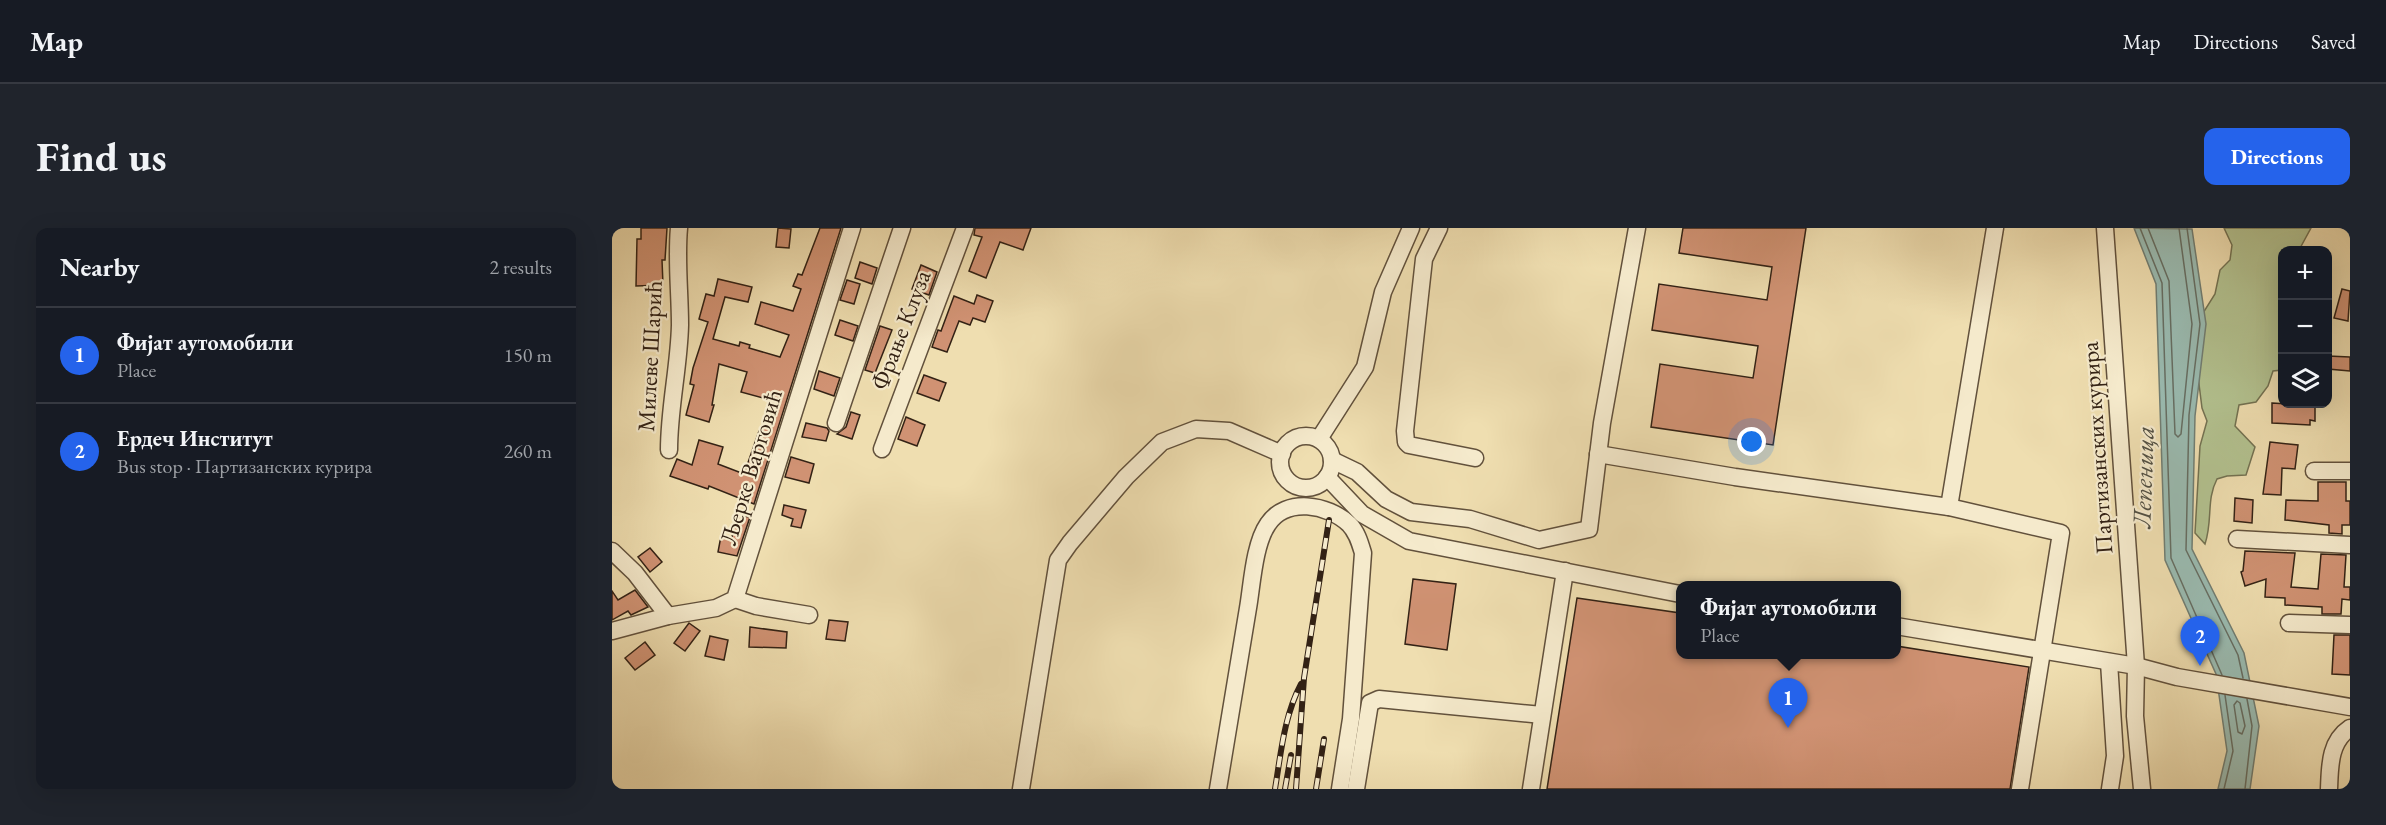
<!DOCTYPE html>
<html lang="en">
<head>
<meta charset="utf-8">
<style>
  :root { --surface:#171b24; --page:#20242c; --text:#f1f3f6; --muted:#9ea1a6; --line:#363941; --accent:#2563eb }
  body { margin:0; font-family:"EB Garamond",serif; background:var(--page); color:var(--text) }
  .controls { position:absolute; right:18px; top:18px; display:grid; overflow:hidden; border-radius:12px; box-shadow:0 6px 24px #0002 }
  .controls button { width:54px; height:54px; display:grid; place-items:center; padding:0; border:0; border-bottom:2px solid var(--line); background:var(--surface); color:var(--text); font:30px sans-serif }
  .you { position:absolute; left:1140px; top:214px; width:21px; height:21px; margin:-15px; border:4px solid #fff; border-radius:50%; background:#1a73e8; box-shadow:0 0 0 9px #1a73e833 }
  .badge { display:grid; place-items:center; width:39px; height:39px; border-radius:50%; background:var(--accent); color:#fff; font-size:20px; font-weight:700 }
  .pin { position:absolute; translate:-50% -50px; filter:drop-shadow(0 2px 3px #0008) }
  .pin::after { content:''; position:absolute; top:32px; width:21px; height:18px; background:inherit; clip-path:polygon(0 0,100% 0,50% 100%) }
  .popup { position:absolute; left:1064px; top:353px; width:225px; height:78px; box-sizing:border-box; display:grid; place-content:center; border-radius:12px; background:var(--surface); filter:drop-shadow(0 2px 4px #0005); font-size:20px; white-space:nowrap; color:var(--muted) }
  .popup b { font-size:22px; color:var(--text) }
  .popup::after { content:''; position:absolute; left:50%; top:100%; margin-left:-12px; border:12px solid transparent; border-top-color:var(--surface) }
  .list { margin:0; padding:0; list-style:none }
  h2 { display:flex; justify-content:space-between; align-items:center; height:78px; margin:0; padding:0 24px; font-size:26px }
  h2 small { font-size:20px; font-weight:400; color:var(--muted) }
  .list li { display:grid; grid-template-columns:39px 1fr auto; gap:18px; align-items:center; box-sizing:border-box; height:96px; padding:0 24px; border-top:2px solid var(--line) }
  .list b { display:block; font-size:22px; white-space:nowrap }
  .list p { margin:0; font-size:20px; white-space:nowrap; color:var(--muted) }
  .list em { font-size:20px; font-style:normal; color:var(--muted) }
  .icon { flex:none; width:33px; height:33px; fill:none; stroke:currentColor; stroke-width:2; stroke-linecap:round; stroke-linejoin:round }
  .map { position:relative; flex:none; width:1738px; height:561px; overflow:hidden; border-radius:12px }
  header { display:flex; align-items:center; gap:36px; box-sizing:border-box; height:84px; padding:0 30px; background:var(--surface); border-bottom:2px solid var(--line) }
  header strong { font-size:28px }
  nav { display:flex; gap:33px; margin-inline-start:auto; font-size:21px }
  .intro { display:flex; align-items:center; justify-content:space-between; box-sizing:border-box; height:144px; padding:0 36px }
  h1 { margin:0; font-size:42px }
  .button { padding:15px 27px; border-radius:12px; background:var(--accent); color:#fff; font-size:21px; font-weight:700 }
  main { display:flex; gap:36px; padding:0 36px }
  aside { flex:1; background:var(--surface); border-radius:12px; box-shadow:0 6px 24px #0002 }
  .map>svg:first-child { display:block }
  .green { fill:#b3c290; stroke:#737252; stroke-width:1.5 }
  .water { fill:#9abbb1; stroke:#717e73; stroke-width:1.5 }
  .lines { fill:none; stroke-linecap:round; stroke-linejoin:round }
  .shore { stroke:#666e63; stroke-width:1.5 }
  .building { fill:#d09273; stroke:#332215; stroke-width:1.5 }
  .minor-casing { stroke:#62513c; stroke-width:19 }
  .minor { stroke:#f5eacc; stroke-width:16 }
  .rail-casing { stroke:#332215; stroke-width:6 }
  .rail { stroke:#f5eacc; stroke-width:4; stroke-dasharray:11; stroke-linecap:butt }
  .labels { text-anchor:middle; stroke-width:4.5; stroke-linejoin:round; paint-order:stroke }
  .street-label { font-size:24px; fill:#332215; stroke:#f5eacc }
  .water-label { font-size:26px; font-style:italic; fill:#525044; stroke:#f5eacc }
</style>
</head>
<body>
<header>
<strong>Map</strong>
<nav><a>Map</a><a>Directions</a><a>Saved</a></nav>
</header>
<div class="intro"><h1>Find us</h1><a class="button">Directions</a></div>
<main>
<aside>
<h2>Nearby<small>2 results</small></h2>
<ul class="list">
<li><span class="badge">1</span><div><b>Фијат аутомобили</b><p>Place</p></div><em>150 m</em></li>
<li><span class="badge">2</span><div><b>Ердеч Институт</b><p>Bus stop · Партизанских курира</p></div><em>260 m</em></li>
</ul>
</aside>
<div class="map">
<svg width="1738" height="561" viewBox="0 0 1738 561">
  <rect width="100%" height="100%" fill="#efdeb0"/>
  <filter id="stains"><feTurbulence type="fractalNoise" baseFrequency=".00333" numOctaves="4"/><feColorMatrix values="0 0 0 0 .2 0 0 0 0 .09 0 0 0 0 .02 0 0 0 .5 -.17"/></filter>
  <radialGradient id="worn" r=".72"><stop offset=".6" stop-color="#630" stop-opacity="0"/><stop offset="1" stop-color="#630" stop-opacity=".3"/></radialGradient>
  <path class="green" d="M1612,0H1699L1687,22H1670V142L1661,143L1656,158L1644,174L1627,177L1623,198L1643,219L1634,247L1615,248L1605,251C1594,272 1601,292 1593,316L1583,305L1588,218L1595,193L1590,180L1584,132L1591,85L1603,66L1608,42L1618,32L1620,17Z"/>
  <path class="water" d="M1522,0L1580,1L1594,96L1583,188L1580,321L1632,425L1647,498L1638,561H1606L1615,523L1604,446L1553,332L1544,56Z"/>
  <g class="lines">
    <g class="shore">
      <path d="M1528,0L1550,55L1559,330L1610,447"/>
      <path d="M1536,0L1557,53L1563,206L1566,209L1569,206L1580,96L1567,0"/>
      <path d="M1575,0L1588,96L1577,187L1574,322L1626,427L1631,450"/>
      <path d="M1625,473L1628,475L1633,498L1630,506L1626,504L1622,477Z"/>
      <path d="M1612,561L1621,523L1613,467"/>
      <path d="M1633,561L1640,498L1635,471"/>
    </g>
  </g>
  <g class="building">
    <path d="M29,0H55L53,32H50L51,57L24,58L25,11H29Z"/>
    <path d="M166,0L179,1L177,20L164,19Z"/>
    <path d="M208,0H229L142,276L97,258L96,261L58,248L65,231L80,237L87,212L111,219L106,236L132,246L147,203L149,204L158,172L129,164L135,144L107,136L100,177H102L97,194L74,187L82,157L78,156L81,140L96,94L87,91L94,66L102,68L106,51L140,59L136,74L113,69L101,111L127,118L128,114L138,117L137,120L168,129L177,107L143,96L149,74L181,83L189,61L181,58L186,46L190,47Z"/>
    <path d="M363,0H419L411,22L388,14L374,50L357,43L370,9L362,7Z"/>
    <path d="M1071,0H1194L1161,217L1039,199L1048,136L1141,150L1146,118L1040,102L1047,56L1155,72L1160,39L1067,25Z"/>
    <path d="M248,34L265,40L260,56L243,50Z"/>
    <path d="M309,37L325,44L317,67L300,61Z"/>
    <path d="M235,52L248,56L242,76L228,72Z"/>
    <path d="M1730,61L1738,63L1736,93L1722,90Z"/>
    <path d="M365,67L381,73L373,94L361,90L358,97L347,93L335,124L320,119L326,102L329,103L342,68L362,76Z"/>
    <path d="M228,92L246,98L241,113L223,107Z"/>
    <path d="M268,98L280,102L263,145L253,142Z"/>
    <path d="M1716,128L1738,129V143L1716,141Z"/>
    <path d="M207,143L228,150L222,168L202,161Z"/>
    <path d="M312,147L334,155L327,173L305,165Z"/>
    <path d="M1660,175L1703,178V193L1698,192V197L1660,195Z"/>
    <path d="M239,184L248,187L240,211L225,206L234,199Z"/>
    <path d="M294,189L313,197L305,218L286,211Z"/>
    <path d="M194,195L215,200L217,203L214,213L190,209Z"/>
    <path d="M1658,214L1686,217L1683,241L1670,240L1669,267L1651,266Z"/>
    <path d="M179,229L202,236L197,255L173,249Z"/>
    <path d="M1706,254H1734V273H1738V297H1730V306L1717,305V297L1673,292L1674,272L1706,273Z"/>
    <path d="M1623,270L1641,272L1640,295L1622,293Z"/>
    <path d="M172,277L194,282L189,300L179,298L181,291L170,287Z"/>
    <path d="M123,287L138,289L125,328L106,324L109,308L120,310Z"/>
    <path d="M38,320L50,334L38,344L26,329Z"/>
    <path d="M1633,323L1683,325L1679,359L1706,361L1709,326L1734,327L1732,359H1738V372L1730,371L1729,386H1710V379L1673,377V370L1653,369L1654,351L1633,358L1629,344L1631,343Z"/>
    <path d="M801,351L844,356L835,422L793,416Z"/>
    <path d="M23,362L36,379L19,387L16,383L0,392V363L6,372Z"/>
    <path d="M965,370L1068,385V426H1284V418L1417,439L1398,561H935Z"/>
    <path d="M217,392L236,394L233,413L214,411Z"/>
    <path d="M77,395L88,403L73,423L62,415Z"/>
    <path d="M138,399L175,404L174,420L137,419Z"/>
    <path d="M1722,407H1738V447L1720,446Z"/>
    <path d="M98,408L116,412L112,432L93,428Z"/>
    <path d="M33,414L43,427L23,442L13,430Z"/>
  </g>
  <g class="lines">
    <g class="minor-casing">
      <g id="minor">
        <path d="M827,0L812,31L793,203L794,214L797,217L863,230"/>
        <path d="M1493,0L1524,438L1523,488L1530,561"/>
        <path d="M224,195L290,0"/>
        <circle cx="694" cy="234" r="26"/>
        <path d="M707,211L753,139L771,64L799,0"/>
        <path d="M270,221L353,0"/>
        <path d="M57,222C57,180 67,139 68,97C68,65 64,32 67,0"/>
        <path d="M986,226L1123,249L1337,279L1449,305L1408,561"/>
        <path d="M720,232L745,244L774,271L799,284L858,291L927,312L977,301L990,195L1025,0"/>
        <path d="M1702,243H1738"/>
        <path d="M715,249L750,286L797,313L1068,366"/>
        <path d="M1337,279L1383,0"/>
        <path d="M1625,311L1738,317"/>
        <path d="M0,323L23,345L56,388"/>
        <path d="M123,371L144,378L197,387"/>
        <path d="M1677,395L1738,397"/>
        <path d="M1284,398L1524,438L1565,449L1738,479"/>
        <path d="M0,403L56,388L104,380L123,371L240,0"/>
        <path d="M1497,434L1503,528L1498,561"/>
        <path d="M409,561L446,332L458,315L514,249L550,214L584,201L617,203L670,226"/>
        <path d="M606,561C616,501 626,441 636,380C640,357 642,316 656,296C674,269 716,276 737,296C745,304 748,315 751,325L739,491L728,561"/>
        <path d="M744,561L758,475L767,471L930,487"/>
        <path d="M919,561L953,343"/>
        <path d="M1717,561C1718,539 1717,514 1738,500"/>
      </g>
    </g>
    <use href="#minor" class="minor"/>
    <g class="rail-casing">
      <g id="rail">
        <path d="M663,561C669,525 672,488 689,456"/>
        <path d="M673,561L679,527"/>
        <path d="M684,561L692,450L717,292"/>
        <path d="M704,561L712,511"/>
      </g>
    </g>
    <use href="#rail" class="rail"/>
  </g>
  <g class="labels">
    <g class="street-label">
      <text transform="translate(289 102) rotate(-69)" y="8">Фрање Клуза</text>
      <text transform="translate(38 128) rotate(-87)" y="8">Милеве Шарић</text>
      <text transform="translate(1485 220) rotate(-94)" y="8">Партизанских курира</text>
      <text transform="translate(139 239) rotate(-73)" y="8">Љерке Варговић</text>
    </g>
    <g class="water-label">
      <text transform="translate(1531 249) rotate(-88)" y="9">Лепеница</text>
    </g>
  </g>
  <rect width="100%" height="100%" filter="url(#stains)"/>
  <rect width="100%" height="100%" fill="url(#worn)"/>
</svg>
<div class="controls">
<button>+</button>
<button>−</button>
<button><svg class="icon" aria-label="layers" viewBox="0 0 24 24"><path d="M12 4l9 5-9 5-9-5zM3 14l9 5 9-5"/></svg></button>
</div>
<div class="you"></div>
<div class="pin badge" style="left:1176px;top:500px">1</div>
<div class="popup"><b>Фијат аутомобили</b>Place</div>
<div class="pin badge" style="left:1588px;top:438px">2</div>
</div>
</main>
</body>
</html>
